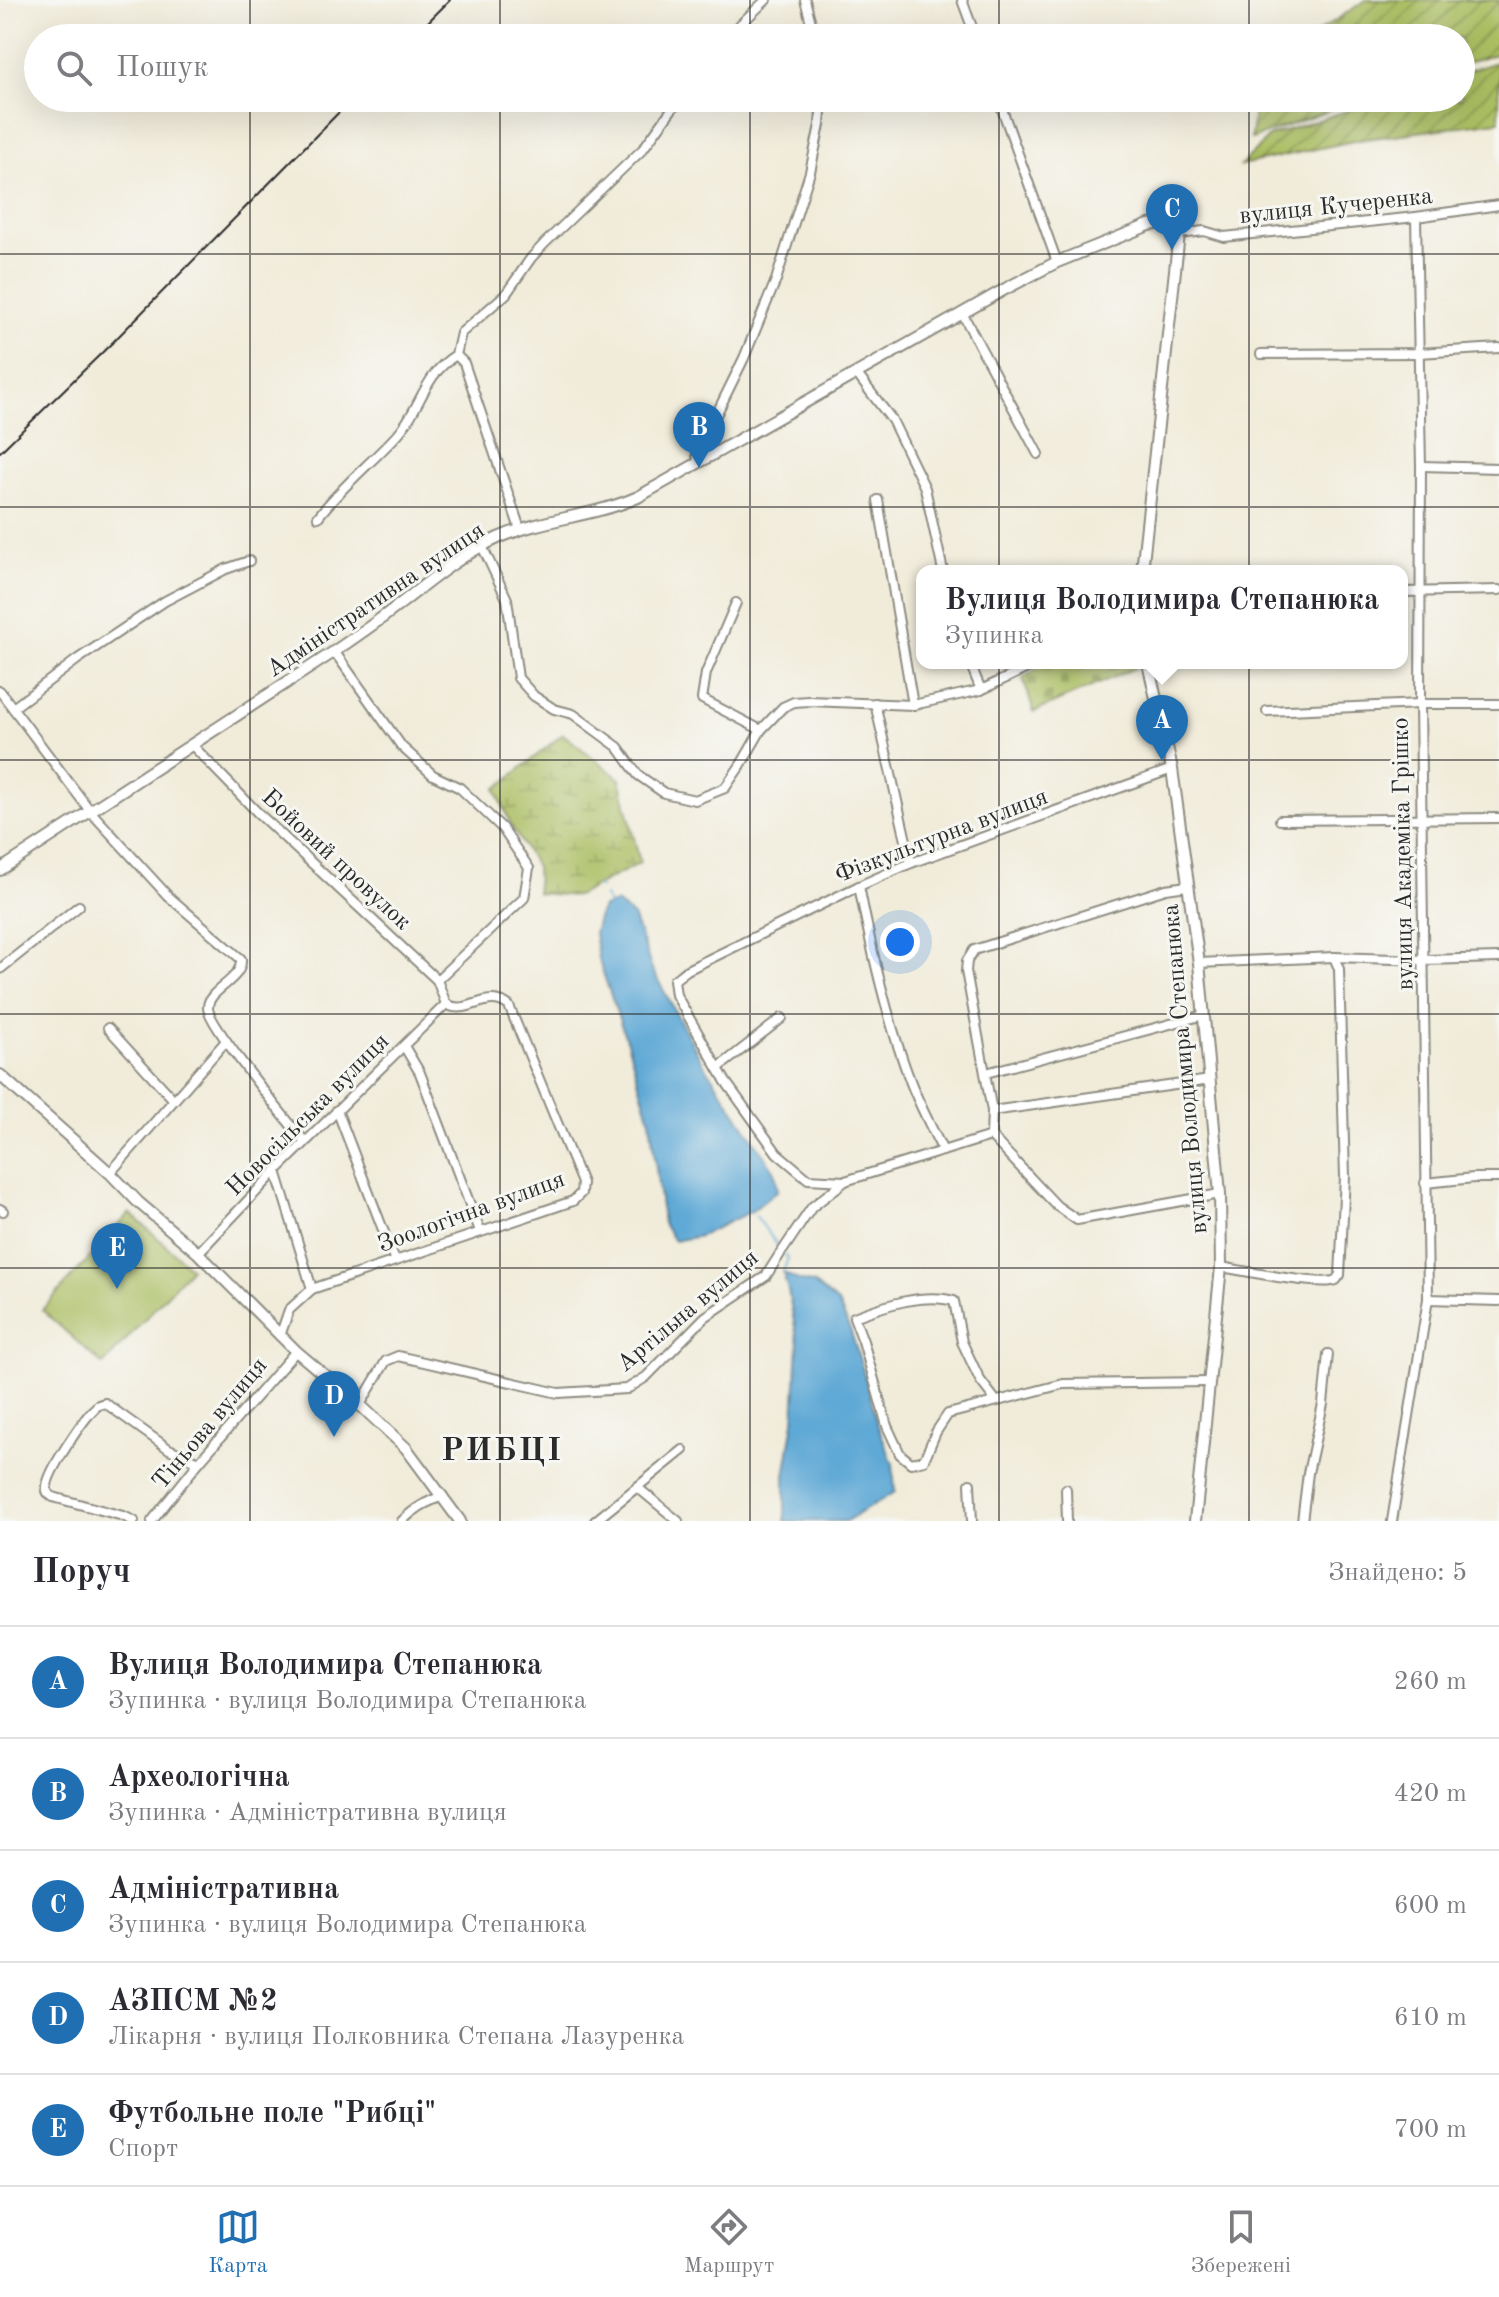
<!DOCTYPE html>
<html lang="uk">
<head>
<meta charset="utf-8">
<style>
  :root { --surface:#fff; --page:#f2f2f3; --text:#2b2b33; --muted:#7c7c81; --line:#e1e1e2; --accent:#1f6fb2 }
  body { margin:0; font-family:"Old Standard TT",serif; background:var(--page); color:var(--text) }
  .you { position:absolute; left:900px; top:942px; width:28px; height:28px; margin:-20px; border:6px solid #fff; border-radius:50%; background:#1a73e8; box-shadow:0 0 0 12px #1a73e833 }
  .badge { display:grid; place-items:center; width:52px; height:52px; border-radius:50%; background:var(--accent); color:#fff; font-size:26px; font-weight:700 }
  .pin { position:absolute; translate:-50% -66px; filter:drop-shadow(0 2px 4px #0008) }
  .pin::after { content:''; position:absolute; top:42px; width:28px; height:24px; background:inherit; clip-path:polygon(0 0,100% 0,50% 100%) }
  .popup { position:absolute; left:916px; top:565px; width:492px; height:104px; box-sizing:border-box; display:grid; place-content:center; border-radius:16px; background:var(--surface); filter:drop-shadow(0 2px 6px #0005); font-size:26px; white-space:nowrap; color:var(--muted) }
  .popup b { font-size:30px; color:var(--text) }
  .popup::after { content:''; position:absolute; left:50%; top:100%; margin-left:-16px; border:16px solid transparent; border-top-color:var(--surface) }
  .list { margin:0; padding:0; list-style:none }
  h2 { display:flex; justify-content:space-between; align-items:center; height:104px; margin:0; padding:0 32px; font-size:34px }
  h2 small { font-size:26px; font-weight:400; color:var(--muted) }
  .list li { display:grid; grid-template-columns:52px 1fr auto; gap:24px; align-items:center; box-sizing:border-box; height:112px; padding:0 32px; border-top:2px solid var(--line) }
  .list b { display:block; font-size:30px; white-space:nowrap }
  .list p { margin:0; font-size:26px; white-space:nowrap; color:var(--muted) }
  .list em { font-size:26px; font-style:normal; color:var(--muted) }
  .icon { flex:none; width:44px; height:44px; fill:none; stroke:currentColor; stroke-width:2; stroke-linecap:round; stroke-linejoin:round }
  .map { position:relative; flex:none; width:1499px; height:1521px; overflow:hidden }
  .search { position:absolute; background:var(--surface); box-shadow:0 8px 32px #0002; left:24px; right:24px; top:24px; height:88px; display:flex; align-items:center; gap:20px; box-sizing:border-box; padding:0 28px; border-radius:44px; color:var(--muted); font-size:30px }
  .sheet { height:664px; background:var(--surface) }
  nav { display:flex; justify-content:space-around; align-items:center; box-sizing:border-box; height:112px; border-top:2px solid var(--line); background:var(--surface); font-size:22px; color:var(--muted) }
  nav a { display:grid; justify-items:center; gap:4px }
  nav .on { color:var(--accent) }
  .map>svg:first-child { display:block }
  .wetland { fill:url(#wetland-marsh); stroke:#6b7446; stroke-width:2 }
  .cemetery { fill:url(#cemetery-stones); stroke:#6b7446; stroke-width:2 }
  .garden { fill:url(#garden-furrows); stroke:#6b7446; stroke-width:2 }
  .pitch { fill:#abbe62; stroke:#6b7446; stroke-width:2 }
  .water { fill:#5ea9d6; stroke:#446a80; stroke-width:2 }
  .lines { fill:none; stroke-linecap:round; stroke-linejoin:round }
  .stream { stroke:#5ea9d6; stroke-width:2 }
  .minor-casing { stroke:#8e8c82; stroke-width:12 }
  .tertiary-casing { stroke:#8e8c82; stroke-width:14 }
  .minor { stroke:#fff; stroke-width:8 }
  .tertiary { stroke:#fff; stroke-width:10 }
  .rail { stroke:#2b2b2b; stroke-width:2 }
  .grid { fill:none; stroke:#2b2b2b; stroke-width:2; stroke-opacity:0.55 }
  .labels { text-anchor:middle; stroke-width:6; stroke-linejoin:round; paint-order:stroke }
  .street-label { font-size:24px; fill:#2b2b2b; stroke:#f6f6f2 }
  .district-label { font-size:32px; font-weight:bold; letter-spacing:2px; fill:#2b2b2b; stroke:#f6f6f2 }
</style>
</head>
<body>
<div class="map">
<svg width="1499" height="1521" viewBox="0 0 1499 1521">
  <defs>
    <pattern id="wetland-marsh" width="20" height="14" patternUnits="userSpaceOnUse" patternTransform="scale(2)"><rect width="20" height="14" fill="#abbe62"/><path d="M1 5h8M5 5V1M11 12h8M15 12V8" fill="none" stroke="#8b9b51"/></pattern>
    <pattern id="cemetery-stones" width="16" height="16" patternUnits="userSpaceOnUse" patternTransform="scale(2)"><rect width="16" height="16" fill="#abbe62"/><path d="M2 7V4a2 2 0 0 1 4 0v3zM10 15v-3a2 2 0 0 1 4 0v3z" fill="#8b9b51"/></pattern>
    <pattern id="garden-furrows" width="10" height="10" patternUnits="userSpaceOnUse" patternTransform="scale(2)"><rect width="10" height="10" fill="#abbe62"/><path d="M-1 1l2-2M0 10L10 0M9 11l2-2" fill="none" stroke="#8b9b51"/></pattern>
  </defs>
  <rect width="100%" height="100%" fill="#f6f6f2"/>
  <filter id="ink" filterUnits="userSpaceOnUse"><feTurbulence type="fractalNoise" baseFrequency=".0125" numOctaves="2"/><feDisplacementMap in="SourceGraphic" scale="16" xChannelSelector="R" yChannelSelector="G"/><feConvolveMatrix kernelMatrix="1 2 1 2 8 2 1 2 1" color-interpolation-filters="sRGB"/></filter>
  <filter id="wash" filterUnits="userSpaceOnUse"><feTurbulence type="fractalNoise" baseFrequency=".006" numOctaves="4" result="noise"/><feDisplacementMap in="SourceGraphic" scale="32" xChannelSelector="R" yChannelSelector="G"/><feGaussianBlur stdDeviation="1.8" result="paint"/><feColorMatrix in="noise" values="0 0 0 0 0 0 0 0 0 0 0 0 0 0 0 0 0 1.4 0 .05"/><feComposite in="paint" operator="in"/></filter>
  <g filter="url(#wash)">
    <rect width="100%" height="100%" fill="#f1ecda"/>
    <path class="wetland" d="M563,734L620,779L640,863L577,896L537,893L536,867L511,825L496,789Z"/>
    <path class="cemetery" d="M1046,663H1136L1137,667L1034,712L1023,678Z"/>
    <g class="garden">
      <path d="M1366,0H1499V53L1461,65V38H1309Z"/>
      <path d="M1499,61V121L1358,140L1241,165L1270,136L1386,98H1461V73Z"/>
      <path d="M1255,98H1364L1251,139Z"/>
    </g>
    <path class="pitch" d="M130,1213L191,1268L103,1365L42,1310Z"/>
    <g class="water">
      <path d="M616,903L633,916L652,969L703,1063L775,1172L778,1190L752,1211L700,1236L674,1241L663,1224L650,1120L627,1042L598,958L594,933L598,918L603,907Z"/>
      <path d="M783,1273L798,1280L814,1284L838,1303L851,1332L868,1386L877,1423L893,1464L895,1492L846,1521H785V1476L794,1421L798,1343L788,1290Z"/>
    </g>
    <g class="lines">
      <g class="stream">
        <path d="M598,885L600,888"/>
        <path d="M604,896L609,905"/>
        <path d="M755,1215L781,1250"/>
        <path d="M783,1273L788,1258L785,1255"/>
      </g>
    </g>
  </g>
  <g filter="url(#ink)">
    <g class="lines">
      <g class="minor-casing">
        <g id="minor">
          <path d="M805,0L815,38"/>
          <path d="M962,0L976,38"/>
          <path d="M726,38L766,0"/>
          <path d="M998,98L1057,262"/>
          <path d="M1179,234L1204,231L1224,237L1416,217L1499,205"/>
          <path d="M962,313L1038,454"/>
          <path d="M1261,354L1419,353L1499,348"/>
          <path d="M856,373L892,420L925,488L943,571"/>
          <path d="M698,463L696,442L717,413L744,358L776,280L810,172L820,125L822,98"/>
          <path d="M1421,466L1499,468"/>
          <path d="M878,500L913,705"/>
          <path d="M318,517C341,487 371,463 397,435C421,409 423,375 456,355"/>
          <path d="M520,529L464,363L456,355L461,333L506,294L531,258L545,243L643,149L680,98"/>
          <path d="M482,546L507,599L518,678L534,696L554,709L573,714L618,747L638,775L664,793L695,800L725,788L742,763L761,730L783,707L794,702L809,701L913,705L981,690L1038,663"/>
          <path d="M1402,592L1499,590"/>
          <path d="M736,603L706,673L702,699L761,730"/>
          <path d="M334,651L402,747L433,775L460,788L502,828L529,868L524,898L437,980"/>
          <path d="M970,663L981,690"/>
          <path d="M0,691L91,812L168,896L241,959C243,981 207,989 208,1008C208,1024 289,1123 305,1142"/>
          <path d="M875,703L911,863"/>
          <path d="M13,708L78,659L165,601L226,569L249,561"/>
          <path d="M1267,711L1420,704H1499"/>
          <path d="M193,746L257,812L437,980L446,1004"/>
          <path d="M1280,820L1499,818"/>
          <path d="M859,886C872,952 887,1020 911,1083C920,1106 932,1129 943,1151"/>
          <path d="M1199,963L1334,957L1424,960L1499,958"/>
          <path d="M0,969L79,906"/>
          <path d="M108,1028L174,1100"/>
          <path d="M404,1046L420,1073L480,1231"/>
          <path d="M718,1068L782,1018"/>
          <path d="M986,1073L1204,1015"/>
          <path d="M337,1110L395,1261"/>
          <path d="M992,1111L1210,1080"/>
          <path d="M991,1136L992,1111L966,971L967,961L974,950L1166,889L1187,886"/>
          <path d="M276,1171L312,1289"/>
          <path d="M110,1173L226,1041"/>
          <path d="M845,1181L808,1179L777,1153L726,1082L676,995L674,980L687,970L859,886L911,863L1172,769"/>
          <path d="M1425,1183L1474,1178H1499"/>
          <path d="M0,1209L3,1211"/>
          <path d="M783,1250L812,1207L845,1181L991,1136L1057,1206L1077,1220L1220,1194"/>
          <path d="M198,1253L276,1171L446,1004"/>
          <path d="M1221,1267C1239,1270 1323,1287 1336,1280C1338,1278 1338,1276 1340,1275L1345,1177L1339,969L1334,957"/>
          <path d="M1428,1299L1499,1301"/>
          <path d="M280,1336L289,1310L312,1289L573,1201L581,1193L582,1183L509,1006C487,988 468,1017 446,1004"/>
          <path d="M996,1401L980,1380L962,1342L954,1301C924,1292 883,1306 854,1317L863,1341L887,1426L900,1454L911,1463L924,1460L936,1432L948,1414L1063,1384L1208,1382"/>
          <path d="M360,1405L386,1361L398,1356L558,1393L627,1389L646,1377L705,1317L766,1276L780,1254"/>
          <path d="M970,1484L972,1521"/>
          <path d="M637,1487L678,1521"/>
          <path d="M1066,1489L1067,1521"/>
          <path d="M134,1521L123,1516L53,1497C49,1494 46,1493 47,1487C47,1472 83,1420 94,1409C99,1404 98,1405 105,1403L169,1449L199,1462"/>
          <path d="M152,1521L199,1462L296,1351"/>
          <path d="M402,1521C415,1508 426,1502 443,1496"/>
          <path d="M595,1521L683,1450"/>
          <path d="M1302,1521L1308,1473L1323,1404L1328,1354"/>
          <path d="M1392,1521L1428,1299L1420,704L1421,466L1416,217"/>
        </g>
      </g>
      <g class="tertiary-casing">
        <g id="tertiary">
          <path d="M1148,663L1172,769L1199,963L1220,1194L1221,1267L1195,1521"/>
          <path d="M0,870L332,653C351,640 370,627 387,614C423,587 457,556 498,538C543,518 593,517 638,497L1007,288L1057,262L1149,225L1170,222L1179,234L1142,571"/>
          <path d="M0,1075L110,1173L138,1202L198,1253L296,1351L360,1405L406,1448L460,1521"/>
        </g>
      </g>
      <use href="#minor" class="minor"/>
      <use href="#tertiary" class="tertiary"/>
      <g class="rail">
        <path d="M412,38L450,0"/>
        <path d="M0,452L113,342L353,98"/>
      </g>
    </g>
  </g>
  <path class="grid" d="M250,0V38M500,0V38M750,0V38M999,0V38M1249,0V38M250,98V1521M500,98V1521M750,98V1521M999,98V1521M1249,98V1521M0,254H1499M0,507H1499M0,760H1499M0,1014H1499M0,1268H1499"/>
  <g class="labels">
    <g class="street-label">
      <text transform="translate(1336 205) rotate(-6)" y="8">вулиця Кучеренка</text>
      <text transform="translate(375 599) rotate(-34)" y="8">Адміністративна вулиця</text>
      <text transform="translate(941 835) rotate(-21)" y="8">Фізкультурна вулиця</text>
      <text transform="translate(1402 854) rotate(-91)" y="8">вулиця Академіка Грішко</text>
      <text transform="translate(337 859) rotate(43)" y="8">Бойовий провулок</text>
      <text transform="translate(1184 1069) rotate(-95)" y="8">вулиця Володимира Степанюка</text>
      <text transform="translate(307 1114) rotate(-45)" y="8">Новосільська вулиця</text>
      <text transform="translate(471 1211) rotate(-20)" y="8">Зоологічна вулиця</text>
      <text transform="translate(687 1310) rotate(-40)" y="8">Артільна вулиця</text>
      <text transform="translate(209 1423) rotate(-50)" y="8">Тіньова вулиця</text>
    </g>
    <g class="district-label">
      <text x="502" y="1460">РИБЦІ</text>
    </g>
  </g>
</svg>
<div class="you"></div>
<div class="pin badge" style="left:1162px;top:761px">A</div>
<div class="popup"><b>Вулиця Володимира Степанюка</b>Зупинка</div>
<div class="pin badge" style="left:699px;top:468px">B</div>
<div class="pin badge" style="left:1172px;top:250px">C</div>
<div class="pin badge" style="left:334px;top:1437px">D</div>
<div class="pin badge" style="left:117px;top:1289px">E</div>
<div class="search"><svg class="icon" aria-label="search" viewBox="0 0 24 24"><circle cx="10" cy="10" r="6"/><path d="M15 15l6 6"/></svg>Пошук</div>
</div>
<section class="sheet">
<h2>Поруч<small>Знайдено: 5</small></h2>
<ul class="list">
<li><span class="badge">A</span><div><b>Вулиця Володимира Степанюка</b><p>Зупинка · вулиця Володимира Степанюка</p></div><em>260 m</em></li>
<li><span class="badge">B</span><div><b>Археологічна</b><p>Зупинка · Адміністративна вулиця</p></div><em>420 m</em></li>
<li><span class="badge">C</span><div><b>Адміністративна</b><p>Зупинка · вулиця Володимира Степанюка</p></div><em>600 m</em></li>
<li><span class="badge">D</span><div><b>АЗПСМ №2</b><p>Лікарня · вулиця Полковника Степана Лазуренка</p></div><em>610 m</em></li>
<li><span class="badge">E</span><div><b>Футбольне поле &quot;Рибці&quot;</b><p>Спорт</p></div><em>700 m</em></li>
</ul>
</section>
<nav>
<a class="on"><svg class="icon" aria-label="map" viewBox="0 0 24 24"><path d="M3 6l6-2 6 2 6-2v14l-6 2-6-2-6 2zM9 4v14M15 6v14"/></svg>Карта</a>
<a><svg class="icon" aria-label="directions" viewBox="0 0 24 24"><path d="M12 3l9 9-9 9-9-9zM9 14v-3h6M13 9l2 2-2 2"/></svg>Маршрут</a>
<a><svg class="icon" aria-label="saved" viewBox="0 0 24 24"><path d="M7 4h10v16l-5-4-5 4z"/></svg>Збережені</a>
</nav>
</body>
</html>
